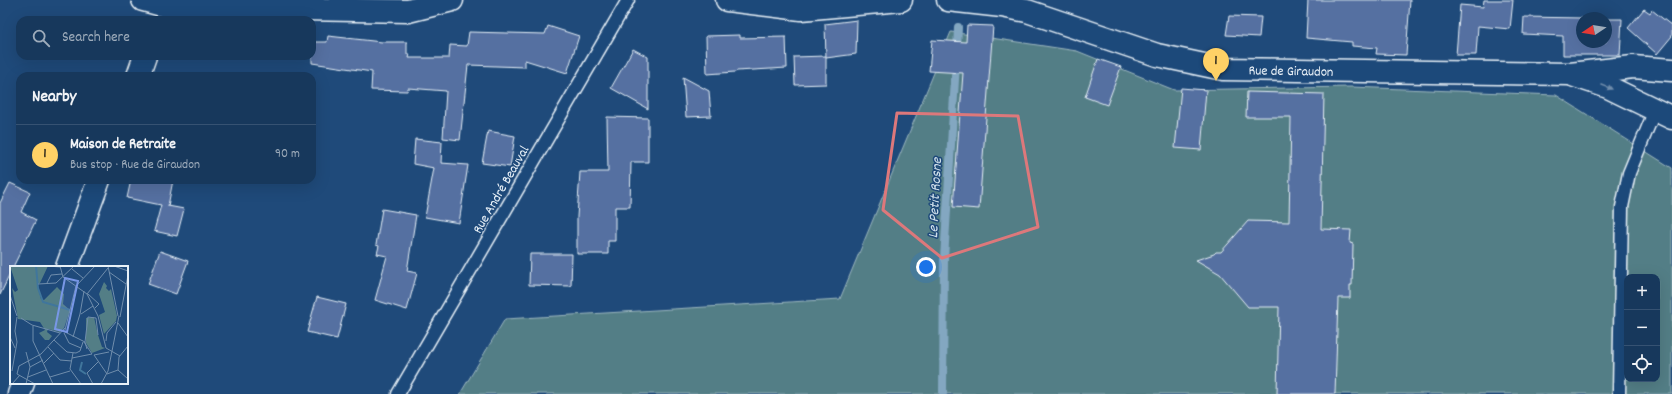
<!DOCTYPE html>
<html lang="en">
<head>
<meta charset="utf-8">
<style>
  :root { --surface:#17385c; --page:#203f62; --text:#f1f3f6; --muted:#9eacbb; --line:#365272; --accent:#ffd166 }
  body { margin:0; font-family:Dekko,sans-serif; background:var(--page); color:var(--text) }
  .controls { position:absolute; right:12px; bottom:12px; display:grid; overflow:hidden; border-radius:8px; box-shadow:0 4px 16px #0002 }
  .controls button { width:36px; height:36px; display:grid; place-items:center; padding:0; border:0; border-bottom:1px solid var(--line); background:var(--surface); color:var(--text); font:20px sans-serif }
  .compass { position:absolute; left:1576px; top:12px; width:36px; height:36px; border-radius:50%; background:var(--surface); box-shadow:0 4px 16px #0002; rotate:258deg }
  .you { position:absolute; left:926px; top:267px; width:14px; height:14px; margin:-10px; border:3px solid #fff; border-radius:50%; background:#1a73e8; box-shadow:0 0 0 6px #1a73e833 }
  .badge { display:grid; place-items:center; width:26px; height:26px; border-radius:50%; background:var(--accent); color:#111; font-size:13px; font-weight:700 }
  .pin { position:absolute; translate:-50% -33px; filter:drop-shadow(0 1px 2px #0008) }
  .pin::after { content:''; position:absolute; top:21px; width:14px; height:12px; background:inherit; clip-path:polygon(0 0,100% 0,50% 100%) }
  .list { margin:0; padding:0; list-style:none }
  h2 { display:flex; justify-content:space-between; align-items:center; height:52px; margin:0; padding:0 16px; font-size:17px }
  h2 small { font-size:13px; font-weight:400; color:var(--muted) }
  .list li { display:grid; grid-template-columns:26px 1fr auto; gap:12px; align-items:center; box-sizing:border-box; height:60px; padding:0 16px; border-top:1px solid var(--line) }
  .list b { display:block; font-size:15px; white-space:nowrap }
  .list p { margin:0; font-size:13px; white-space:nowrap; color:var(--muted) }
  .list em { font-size:13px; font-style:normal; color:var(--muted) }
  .icon { flex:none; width:22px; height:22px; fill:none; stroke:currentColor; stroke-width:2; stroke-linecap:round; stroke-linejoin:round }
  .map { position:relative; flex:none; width:1672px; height:394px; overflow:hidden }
  .search { position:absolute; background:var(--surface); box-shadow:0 4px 16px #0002; left:16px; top:16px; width:300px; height:44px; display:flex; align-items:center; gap:10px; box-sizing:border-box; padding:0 14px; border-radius:12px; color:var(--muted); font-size:15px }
  .panel { position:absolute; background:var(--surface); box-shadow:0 4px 16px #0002; left:16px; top:72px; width:300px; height:112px; border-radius:12px }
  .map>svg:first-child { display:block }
  .green { fill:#537e86; stroke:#9eb8bf; fill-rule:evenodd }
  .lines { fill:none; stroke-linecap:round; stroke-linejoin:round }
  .stream { stroke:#83a7c1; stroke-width:8 }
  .building { fill:#5570a1; stroke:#e8f1f8 }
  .service-casing { stroke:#e8f1f8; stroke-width:15 }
  .minor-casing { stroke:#e8f1f8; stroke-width:25 }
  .service { stroke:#1f4a7a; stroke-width:12 }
  .minor { stroke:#1f4a7a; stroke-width:22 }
  .oneway { fill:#6f8dac }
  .marked { fill:none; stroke:#dd787b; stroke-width:3; stroke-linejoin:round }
  .labels { text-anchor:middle; stroke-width:3; stroke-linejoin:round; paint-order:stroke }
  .street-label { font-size:14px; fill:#e8f1f8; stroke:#1f4a7a }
  .water-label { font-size:15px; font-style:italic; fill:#cfdfea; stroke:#1f4a7a }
  .inset-river { fill:none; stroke:#40769c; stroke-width:2 }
  .inset-road { fill:none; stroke:#6f8dac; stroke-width:1 }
  .view { fill:#7897e6; fill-opacity:0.15; stroke:#7897e6; stroke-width:2 }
  .inset-edge { fill:none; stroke:#e8f1f8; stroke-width:2 }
</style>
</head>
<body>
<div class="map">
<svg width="1672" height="394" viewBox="0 0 1672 394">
  <rect width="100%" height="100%" fill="#1f4a7a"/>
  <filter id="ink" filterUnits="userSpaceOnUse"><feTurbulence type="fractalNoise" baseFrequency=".025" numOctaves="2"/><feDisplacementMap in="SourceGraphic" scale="8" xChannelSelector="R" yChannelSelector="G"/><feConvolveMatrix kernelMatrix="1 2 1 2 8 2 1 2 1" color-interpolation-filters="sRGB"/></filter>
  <g filter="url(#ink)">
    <path class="green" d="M951,32L1077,51L1174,90L1351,87L1556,95L1672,168V394H460L505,319L840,299ZM1627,277H1657V379H1627Z"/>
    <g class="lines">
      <g class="stream">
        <path d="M957,52L958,27"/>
        <path d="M943,394L944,259L956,63"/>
      </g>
    </g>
    <g class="building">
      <path d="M1308,0H1410L1406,55L1376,54L1377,48L1352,46V42L1306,38Z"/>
      <path d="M1484,0H1513L1510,29L1478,26L1476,55H1456L1460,5L1483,7Z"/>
      <path d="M1644,9L1650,13L1652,10L1672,26V36L1657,54L1628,28Z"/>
      <path d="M1229,16L1261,17L1259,37L1226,35Z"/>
      <path d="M1524,17L1582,18V42H1606V19H1622L1620,55H1563V36L1523,34Z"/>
      <path d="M857,20L856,54L826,58L825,24Z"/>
      <path d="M967,25L993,26L979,209L953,207L963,73L929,71L932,40L966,42Z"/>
      <path d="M548,26L579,36L567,73L525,60V67L468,65L460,140L443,138L446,91L408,88L407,91L371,90L372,72L312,63V42H327L328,36L382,42H407V54H410L409,58H449L450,45L467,46L469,32L545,34Z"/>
      <path d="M740,35V38L786,37L787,68L737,71L735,72L707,74L706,36Z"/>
      <path d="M633,49L648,57V109L611,88Z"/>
      <path d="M826,56V84L795,85L794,57Z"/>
      <path d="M1098,59L1121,67L1107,105L1085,97Z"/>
      <path d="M683,77L709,91L711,116L686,117Z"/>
      <path d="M1181,88L1206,90L1201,150L1175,148Z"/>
      <path d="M1247,92L1324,94L1321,229L1351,230L1350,243L1353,244L1352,285H1350V298H1338L1335,394H1277L1279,307H1248L1220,274L1196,260L1214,254L1216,252H1221L1248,221L1289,222L1291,117H1246Z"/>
      <path d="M607,117L648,118V162H631L630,207H615V241H608V254H577V217L580,172H608Z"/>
      <path d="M488,131L515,136L510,167L482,163Z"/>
      <path d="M415,139L442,142L441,163L468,165L459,223L425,217L434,168L413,164Z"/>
      <path d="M131,180H173L168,206L184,209L177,236L154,231L161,205L127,198Z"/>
      <path d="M10,183L30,192L21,212L36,220L13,267H11V272L0,295V203Z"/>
      <path d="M382,209L416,215L407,271L417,273L407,310L375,300L387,256L377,254L379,246L376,245Z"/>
      <path d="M160,251L188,261L176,294L148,284Z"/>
      <path d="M530,254H572L571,286L529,285Z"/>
      <path d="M317,297L346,304L337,339L307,332Z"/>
    </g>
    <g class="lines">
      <g class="service-casing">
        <g id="service">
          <path d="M398,394L628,0"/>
          <path d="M1619,394L1622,207L1629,173L1655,110"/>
        </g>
      </g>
      <g class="minor-casing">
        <g id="minor">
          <path d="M143,0L165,6L190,7L408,11L452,0"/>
          <path d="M727,0L801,9L901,0"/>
          <path d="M948,0L1002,6L1027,11L1157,55L1223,69L1570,74L1633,67L1672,70"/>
          <path d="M138,76L145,56"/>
          <path d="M1575,76L1608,87L1672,118"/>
          <path d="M67,267L99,180"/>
          <path d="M19,394L23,383"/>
        </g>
      </g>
      <use href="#service" class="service"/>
      <use href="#minor" class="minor"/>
    </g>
    <defs><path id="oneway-solid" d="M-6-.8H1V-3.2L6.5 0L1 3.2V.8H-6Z"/></defs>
    <use class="oneway" href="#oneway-solid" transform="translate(1607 87) rotate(22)"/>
  </g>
  <path class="marked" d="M897,113L1018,116L1038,227L942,258L883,210Z"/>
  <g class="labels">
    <g class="street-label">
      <text transform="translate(1291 70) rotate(1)" y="5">Rue de Giraudon</text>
      <text transform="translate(500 189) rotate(-60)" y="5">Rue André Beauval</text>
    </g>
    <g class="water-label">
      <text transform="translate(934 198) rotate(-87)" y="5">Le Petit Rosne</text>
    </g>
  </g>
  <g transform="translate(10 266)">
    <rect width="118" height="118" fill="#1f4a7a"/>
    <path d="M0,0H38L30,17L27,18L31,33L34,34L47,21L54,28L53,38L60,44L54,62L50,66L38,63L37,66L42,70L39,74H35L29,67L35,64L30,56L8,53L2,22L5,26L8,24ZM94,16L97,20L96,22L99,25L101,23L107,50L106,55L94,68L89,49L95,46L89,28ZM84,51L88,69L92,81L95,82L82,87L76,77V52Z" fill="#537e86"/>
    <path class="inset-river" d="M26,0L28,22L33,36L60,44M72,96L70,104L76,108"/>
    <path class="inset-road" d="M38,0L50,1M50,0L53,11L77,28L88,50L96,82L110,90M98,0L108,50M104,0L118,5M62,3L73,12M99,6L116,18M37,17L41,9L52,8M28,18L46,17L64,0M77,28L98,2M78,28L89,38L85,42M0,29L7,50M71,48L83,40M110,51L118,9M11,52L22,59L50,67M108,57L118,71M23,60V75L43,118M55,64L66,20L85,0M53,65L75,76L77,83M54,67L59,77L71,82M0,71L5,82M63,71L70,48L74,25M44,74L57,86L66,87L70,85L73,76M96,75L97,67L106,56M74,76L82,88M75,76L78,51L86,52L88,69M38,81L50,94L62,95M16,86L20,101L16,118M63,87L60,103L71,118M84,89L97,108L108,104M84,89L99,86M62,92L82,88M34,97L44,87M20,101L33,94M108,104L109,91L118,80M108,104L118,113M2,105L7,76L5,65L7,51M18,111L36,104M40,111L60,105M2,118L10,109M25,118L7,108L9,100L31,88L55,62M83,118L77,107L88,96M91,118L98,105L109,50"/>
    <path class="view" d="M55,12L68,15L57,66L45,63Z"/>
    <rect width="118" height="118" class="inset-edge"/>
  </g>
</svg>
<div class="controls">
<button>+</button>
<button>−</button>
<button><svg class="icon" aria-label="locate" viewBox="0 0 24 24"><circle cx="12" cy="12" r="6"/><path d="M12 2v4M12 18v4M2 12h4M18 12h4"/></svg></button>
</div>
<svg class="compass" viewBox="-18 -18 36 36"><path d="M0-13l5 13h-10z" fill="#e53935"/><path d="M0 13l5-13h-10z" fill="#9eacbb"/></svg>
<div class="you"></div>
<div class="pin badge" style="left:1216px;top:81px">1</div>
<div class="search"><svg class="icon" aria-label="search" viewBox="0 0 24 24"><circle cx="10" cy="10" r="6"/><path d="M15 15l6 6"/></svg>Search here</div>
<section class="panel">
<h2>Nearby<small></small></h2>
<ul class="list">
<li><span class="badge">1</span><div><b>Maison de Retraite</b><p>Bus stop · Rue de Giraudon</p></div><em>90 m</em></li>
</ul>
</section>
</div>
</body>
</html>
